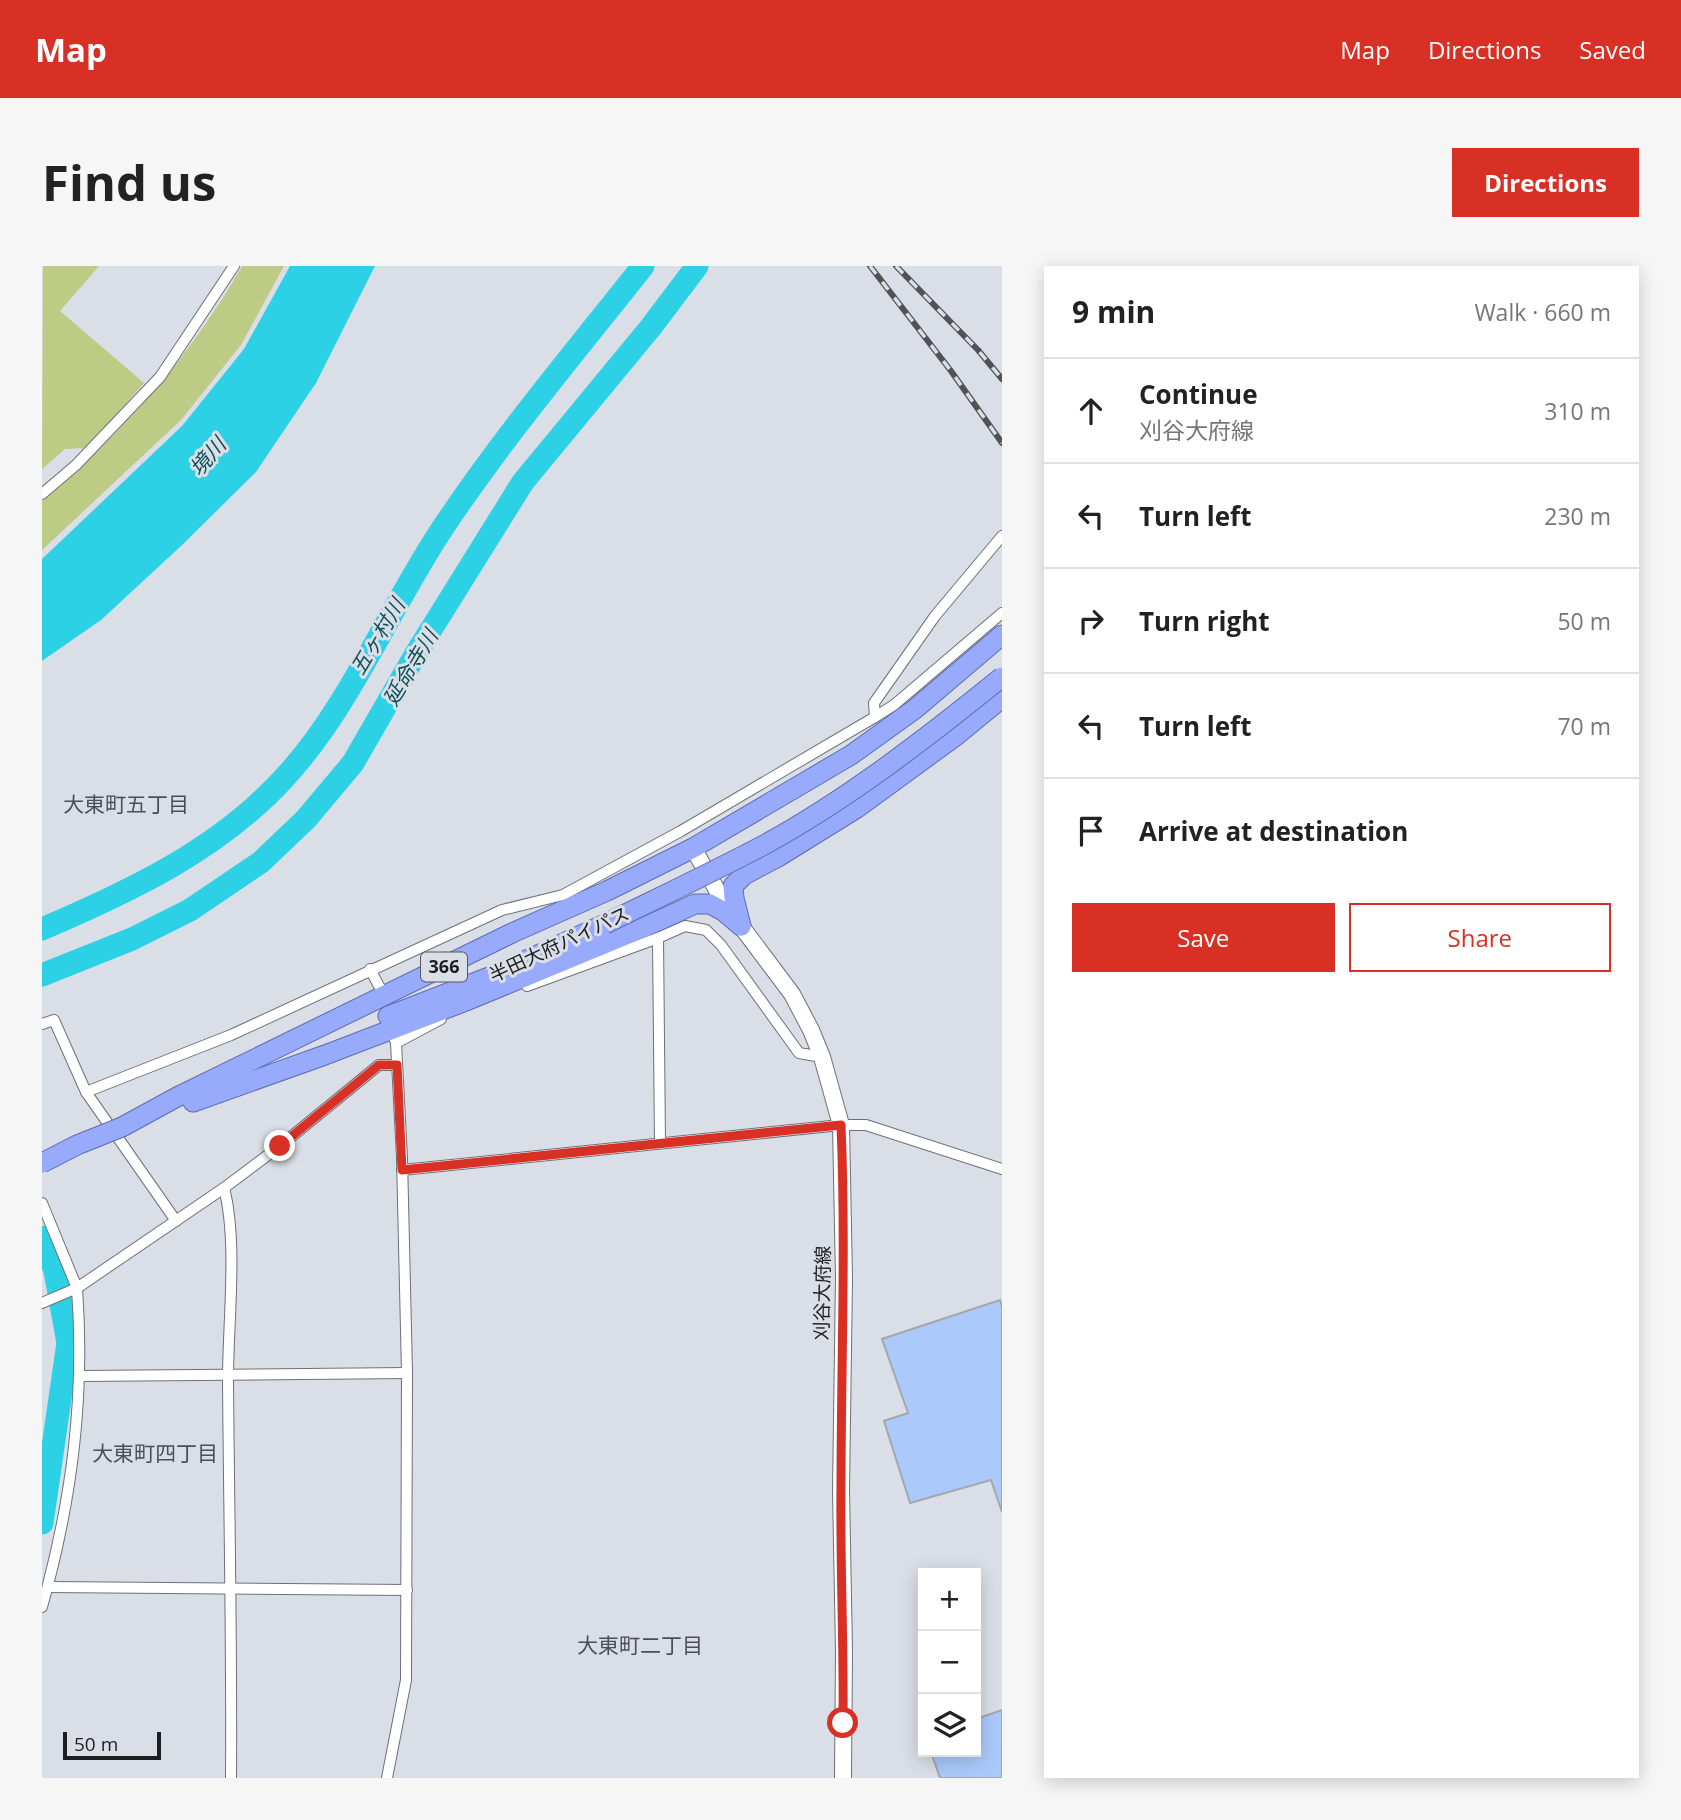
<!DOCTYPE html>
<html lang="en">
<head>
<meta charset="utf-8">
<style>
  :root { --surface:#fff; --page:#f6f6f6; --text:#222; --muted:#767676; --line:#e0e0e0; --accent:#d93025 }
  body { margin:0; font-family:"Open Sans","Noto Sans JP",sans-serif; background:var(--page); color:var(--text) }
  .controls { position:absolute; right:21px; bottom:21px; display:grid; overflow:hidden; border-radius:0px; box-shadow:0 4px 18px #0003 }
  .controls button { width:63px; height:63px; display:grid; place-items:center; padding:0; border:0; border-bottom:2px solid var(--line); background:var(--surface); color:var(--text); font:35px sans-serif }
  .scale { position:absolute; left:21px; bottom:18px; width:98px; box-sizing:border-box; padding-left:7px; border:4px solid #1c1e20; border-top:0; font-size:19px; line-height:24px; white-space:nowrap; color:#1c1e20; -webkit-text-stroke:5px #dadee6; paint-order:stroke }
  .stop { position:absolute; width:21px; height:21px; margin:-16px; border:5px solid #d93025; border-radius:50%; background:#fff }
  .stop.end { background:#d93025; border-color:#fff; box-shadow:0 2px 7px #0008 }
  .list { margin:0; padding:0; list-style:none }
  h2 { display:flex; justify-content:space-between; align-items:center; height:91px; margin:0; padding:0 28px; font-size:30px }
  h2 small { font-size:23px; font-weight:400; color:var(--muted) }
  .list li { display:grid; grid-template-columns:46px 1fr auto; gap:21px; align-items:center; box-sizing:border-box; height:105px; padding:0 28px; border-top:2px solid var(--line) }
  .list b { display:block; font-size:26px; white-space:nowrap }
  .list p { margin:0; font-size:23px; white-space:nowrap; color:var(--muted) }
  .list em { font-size:23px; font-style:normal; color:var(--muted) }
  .actions { display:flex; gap:14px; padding:21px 28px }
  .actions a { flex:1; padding:16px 0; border:2px solid var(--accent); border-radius:0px; text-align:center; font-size:24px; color:var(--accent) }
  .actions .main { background:var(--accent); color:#fff }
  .icon { flex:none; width:38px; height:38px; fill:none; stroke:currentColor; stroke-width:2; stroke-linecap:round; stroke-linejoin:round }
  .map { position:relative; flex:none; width:960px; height:1512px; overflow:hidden; border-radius:0px }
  header { display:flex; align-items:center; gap:42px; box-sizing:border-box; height:98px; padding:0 35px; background:var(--accent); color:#fff }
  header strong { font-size:33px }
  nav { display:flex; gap:38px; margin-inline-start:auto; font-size:24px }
  .intro { display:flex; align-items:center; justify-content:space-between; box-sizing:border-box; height:168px; padding:0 42px }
  h1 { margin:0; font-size:49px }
  .button { padding:18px 32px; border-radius:0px; background:var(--accent); color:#fff; font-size:24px; font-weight:700 }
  main { display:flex; gap:42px; padding:0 42px }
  aside { flex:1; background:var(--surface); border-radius:0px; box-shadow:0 4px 18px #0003 }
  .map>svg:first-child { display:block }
  .green { fill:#bdcb85 }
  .water { fill:#2dd1e6 }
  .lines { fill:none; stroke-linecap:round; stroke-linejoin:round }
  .river { stroke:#2dd1e6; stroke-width:23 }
  .building { fill:#abcafb; stroke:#a3a7ae; stroke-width:2 }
  .minor-casing { stroke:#6d7177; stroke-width:12 }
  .secondary-casing { stroke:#6d7177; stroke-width:18 }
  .trunk-casing { stroke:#5c6baf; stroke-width:21 }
  .minor { stroke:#fff; stroke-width:10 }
  .secondary { stroke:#fff; stroke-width:16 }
  .trunk { stroke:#98aafc; stroke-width:19 }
  .rail-casing { stroke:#505256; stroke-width:6 }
  .rail { stroke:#dadee6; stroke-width:3.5; stroke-dasharray:10; stroke-linecap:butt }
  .trunk-bridge-casing { stroke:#5c6baf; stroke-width:21; stroke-linecap:butt }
  .trunk-bridge { stroke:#98aafc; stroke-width:19 }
  .route { stroke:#d93025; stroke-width:9 }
  .labels { text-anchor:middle; stroke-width:6; stroke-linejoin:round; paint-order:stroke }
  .shield { fill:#dadee6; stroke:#55585b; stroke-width:2 }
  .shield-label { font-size:18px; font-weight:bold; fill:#1c1e20 }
  .street-label { font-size:19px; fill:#1c1e20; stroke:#dadee6 }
  .water-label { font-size:21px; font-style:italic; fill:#0c4f58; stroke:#dadee6 }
  .neighbourhood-label { font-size:21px; fill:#4b4f55; stroke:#dadee6 }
</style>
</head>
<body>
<header>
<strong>Map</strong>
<nav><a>Map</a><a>Directions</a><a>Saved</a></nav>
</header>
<div class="intro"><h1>Find us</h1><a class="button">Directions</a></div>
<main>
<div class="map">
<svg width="960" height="1512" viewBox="0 0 960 1512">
  <rect width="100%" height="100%" fill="#dadee6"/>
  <g class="green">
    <path d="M1,0H57L18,45L102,117L45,182L23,183L0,203Z"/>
    <path d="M200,0H242L199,79L139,154L0,284V235C80,168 148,91 200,0Z"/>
  </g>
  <path class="water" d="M248,0H333L274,117L214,206L139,280L59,354L0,395V293L140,160L202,83Z"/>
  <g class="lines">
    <g class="river">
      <path d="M0,663C89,625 178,583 244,510C308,440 349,339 402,260C463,169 533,86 601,0"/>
      <path d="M0,709L90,673L148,644L219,596L264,553L311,497L375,386L481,216L609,61L655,0"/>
      <path d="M0,971L13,1005L26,1077L0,1257"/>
    </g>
  </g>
  <g class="building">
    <path d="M958,1034L960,1041V1246L949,1214L868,1237L842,1155L866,1147L840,1073Z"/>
    <path d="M960,1444V1512H898L889,1486H934V1453Z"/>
  </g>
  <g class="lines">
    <g class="minor-casing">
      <g id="minor">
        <path d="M0,228L34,199L118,111L192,0"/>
        <path d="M833,451L832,437L893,350L960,270"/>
        <path d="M616,672L618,877"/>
        <path d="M328,703L338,722"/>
        <path d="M485,720L616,672L643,660L664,664L679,679L757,787L780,791"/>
        <path d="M0,758L12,754L44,826L134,955"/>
        <path d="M352,771L354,777L399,753"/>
        <path d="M44,826L189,769L460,644L521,629L639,565L833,451L852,439L960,347"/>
        <path d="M360,904L799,859H824L960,903"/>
        <path d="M182,922C196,976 186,1055 186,1113C187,1246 190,1379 189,1512"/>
        <path d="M0,937L35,1022L182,922L238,880L337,799H355"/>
        <path d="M0,1037L35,1022C43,1132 30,1234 0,1341"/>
        <path d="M39,1110L365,1107"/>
        <path d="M6,1321L365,1324"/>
        <path d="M345,1512L364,1414L365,1107L360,892L354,777"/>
      </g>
    </g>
    <g class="secondary-casing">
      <path id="secondary" d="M651,582L684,640L750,728L769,764L780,791L799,859L802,1012L799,1224L802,1386L801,1512"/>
    </g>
    <g class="trunk-casing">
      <g id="trunk">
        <path d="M699,660L692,632L691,620L702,609L736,591L815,542L915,469L960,432"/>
        <path d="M346,750L452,709L563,658"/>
        <path d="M151,836L283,789L424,735L596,664L653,638H668L681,645L699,660"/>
        <path d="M80,861L135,831L470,667L565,625L651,582L809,489L873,443L960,369"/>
      </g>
    </g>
    <use href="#minor" class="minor"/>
    <use href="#secondary" class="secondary"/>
    <use href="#trunk" class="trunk"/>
    <g class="rail-casing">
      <g id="rail">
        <path d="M828,0L909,105L960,177"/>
        <path d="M854,0L936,84L960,113"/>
      </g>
    </g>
    <use href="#rail" class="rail"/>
    <g class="trunk-bridge-casing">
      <g id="trunk-bridge">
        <path d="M563,658C616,632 669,607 720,580C805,534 886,471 960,411"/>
        <path d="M0,897L35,879L80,861"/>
      </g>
    </g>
    <use href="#trunk-bridge" class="trunk-bridge"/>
  </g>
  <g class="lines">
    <path class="route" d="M238,880L337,799H355L360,904L799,859C804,980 799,1101 799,1222C798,1300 802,1378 801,1457"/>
  </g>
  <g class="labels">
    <rect class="shield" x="379" y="686.5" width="46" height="29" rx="5"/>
    <g class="shield-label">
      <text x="402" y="707">366</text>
    </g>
    <g class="street-label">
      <text transform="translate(517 678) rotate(-25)" y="7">半田大府パイパス</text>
      <text transform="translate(780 1027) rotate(-89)" y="7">刈谷大府線</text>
    </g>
    <g class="water-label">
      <text transform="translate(166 191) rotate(-49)" y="7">境川</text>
      <text transform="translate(336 371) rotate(-59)" y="7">五ヶ村川</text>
      <text transform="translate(369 402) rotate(-59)" y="7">延命寺川</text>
    </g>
    <g class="neighbourhood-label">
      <text x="84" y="546">大東町五丁目</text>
      <text x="113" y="1195">大東町四丁目</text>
      <text x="598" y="1387">大東町二丁目</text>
    </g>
  </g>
</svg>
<div class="controls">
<button>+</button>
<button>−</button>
<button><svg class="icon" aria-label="layers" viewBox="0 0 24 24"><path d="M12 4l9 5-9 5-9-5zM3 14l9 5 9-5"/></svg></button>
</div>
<div class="scale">50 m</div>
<div class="stop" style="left:801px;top:1457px"></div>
<div class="stop end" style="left:238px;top:880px"></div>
</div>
<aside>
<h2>9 min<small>Walk · 660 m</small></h2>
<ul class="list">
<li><svg class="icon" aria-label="ahead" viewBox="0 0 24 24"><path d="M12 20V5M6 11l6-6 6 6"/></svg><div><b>Continue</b><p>刈谷大府線</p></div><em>310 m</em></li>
<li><svg class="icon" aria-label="left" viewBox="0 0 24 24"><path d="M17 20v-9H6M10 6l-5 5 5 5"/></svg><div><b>Turn left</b></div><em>230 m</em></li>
<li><svg class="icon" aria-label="right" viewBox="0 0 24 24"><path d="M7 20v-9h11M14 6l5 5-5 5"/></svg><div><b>Turn right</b></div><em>50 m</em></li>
<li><svg class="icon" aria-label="left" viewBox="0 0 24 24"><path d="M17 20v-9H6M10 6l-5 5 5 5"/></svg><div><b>Turn left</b></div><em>70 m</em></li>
<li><svg class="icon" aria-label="arrive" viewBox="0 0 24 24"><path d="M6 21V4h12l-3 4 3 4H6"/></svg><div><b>Arrive at destination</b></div></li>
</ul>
<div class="actions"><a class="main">Save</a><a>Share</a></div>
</aside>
</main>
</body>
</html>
